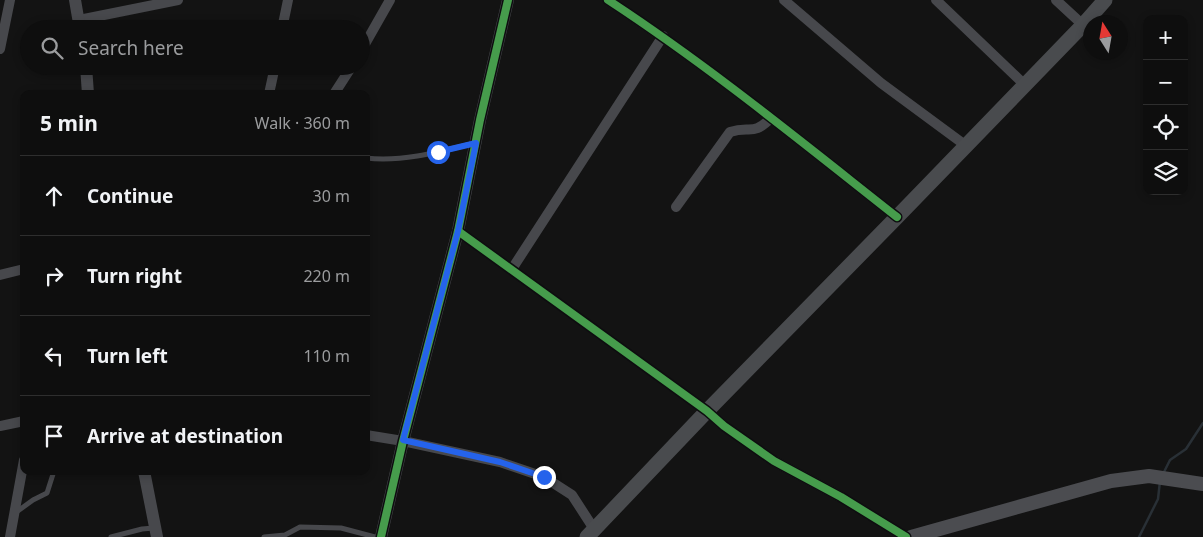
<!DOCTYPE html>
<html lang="en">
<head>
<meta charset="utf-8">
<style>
  :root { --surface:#0e0e0e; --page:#171717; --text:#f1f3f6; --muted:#9b9c9e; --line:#2e2e2e }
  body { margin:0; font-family:"Noto Sans",sans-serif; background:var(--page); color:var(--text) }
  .controls { position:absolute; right:15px; top:15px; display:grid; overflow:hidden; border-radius:10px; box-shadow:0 2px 8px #0003 }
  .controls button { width:45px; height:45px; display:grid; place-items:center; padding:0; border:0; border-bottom:1px solid var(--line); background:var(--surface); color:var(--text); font:25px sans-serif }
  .compass { position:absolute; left:1083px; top:15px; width:45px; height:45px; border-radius:50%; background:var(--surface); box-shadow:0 2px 8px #0003; rotate:349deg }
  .stop { position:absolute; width:15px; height:15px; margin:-11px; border:4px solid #2563eb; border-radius:50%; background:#fff }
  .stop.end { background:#2563eb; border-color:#fff; box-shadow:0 1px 5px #0008 }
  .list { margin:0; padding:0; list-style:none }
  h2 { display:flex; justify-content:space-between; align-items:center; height:65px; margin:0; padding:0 20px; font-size:21px }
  h2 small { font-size:16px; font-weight:400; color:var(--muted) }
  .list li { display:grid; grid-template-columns:32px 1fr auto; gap:15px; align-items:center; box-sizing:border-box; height:80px; padding:0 20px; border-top:1px solid var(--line) }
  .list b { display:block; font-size:19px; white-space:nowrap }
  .list em { font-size:16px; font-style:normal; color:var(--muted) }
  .icon { flex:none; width:28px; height:28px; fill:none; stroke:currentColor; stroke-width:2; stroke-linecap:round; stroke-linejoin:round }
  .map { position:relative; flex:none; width:1203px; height:537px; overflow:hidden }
  .search { position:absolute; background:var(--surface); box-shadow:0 2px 8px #0003; left:20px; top:20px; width:350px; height:55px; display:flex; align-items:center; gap:12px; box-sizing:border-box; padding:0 18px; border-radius:28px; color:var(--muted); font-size:19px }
  .panel { position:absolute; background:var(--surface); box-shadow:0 2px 8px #0003; left:20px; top:90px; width:350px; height:385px; border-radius:10px }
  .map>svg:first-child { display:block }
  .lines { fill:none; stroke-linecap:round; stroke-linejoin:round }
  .stream { stroke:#293036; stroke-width:2.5 }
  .service { stroke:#47484c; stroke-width:5 }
  .minor { stroke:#47484c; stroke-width:10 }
  .tertiary { stroke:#47484c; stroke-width:12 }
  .secondary { stroke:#4b4c50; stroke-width:14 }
  .primary { stroke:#494b4e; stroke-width:15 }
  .cycleway-casing { stroke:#0d0d0f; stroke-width:11 }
  .cycleway { stroke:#469c4c; stroke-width:8 }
  .route { stroke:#2563eb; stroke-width:6 }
</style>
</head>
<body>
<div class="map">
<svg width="1203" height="537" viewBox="0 0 1203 537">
  <rect width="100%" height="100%" fill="#131313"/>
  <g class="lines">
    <g class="stream">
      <path d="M1163,474L1170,460L1186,449L1203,423"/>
      <path d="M1139,537L1158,499L1160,481"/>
    </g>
    <g class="service">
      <path d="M366,158C403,162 439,152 475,143"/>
      <path d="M15,513L33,500L47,493L54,471"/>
      <path d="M111,537L142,529L154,528"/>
      <path d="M264,537L285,535L300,527L341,528L375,537"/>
    </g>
    <g class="minor">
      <path d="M608,0C709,66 803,143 897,217"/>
      <path d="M784,0L881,83L965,145"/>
      <path d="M936,0L1025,85"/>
      <path d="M1056,0L1083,25"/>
      <path d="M79,20L178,0"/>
      <path d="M282,29L288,0"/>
      <path d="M0,49L10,0"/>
      <path d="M361,51L390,0"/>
      <path d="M269,94L275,66"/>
      <path d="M334,94L352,66"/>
      <path d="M676,207L730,132C751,125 752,137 771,118"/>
      <path d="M458,231L707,411L724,426L774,461L841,497L906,537"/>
      <path d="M512,269L663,36"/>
      <path d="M0,275L24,269"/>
      <path d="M0,426L24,421"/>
      <path d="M366,435L403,441L500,462L544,477L572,495L594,529"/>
      <path d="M10,537L24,460"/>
    </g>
    <g class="tertiary">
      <path d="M75,0L80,29"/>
      <path d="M86,66L88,94"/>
      <path d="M144,471L157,537"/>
      <path d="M381,537L403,441L458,231L480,120L508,0"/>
    </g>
    <path class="secondary" d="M911,537L1111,481L1149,476L1203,484"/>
    <path class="primary" d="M587,537L707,411L897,217L1083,25L1105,0"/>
    <g class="cycleway-casing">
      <g id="cycleway">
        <path d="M608,0C709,66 803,143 897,217"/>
        <path d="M458,231L707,411L724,426L774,461L841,497L906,537"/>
        <path d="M381,537L403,441L458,231L480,120L508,0"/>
      </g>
    </g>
    <use href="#cycleway" class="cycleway"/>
  </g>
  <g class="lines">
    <path class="route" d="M438,152L476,143L458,231L403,440L500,462L544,477"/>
  </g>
</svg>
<div class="controls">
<button>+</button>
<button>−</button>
<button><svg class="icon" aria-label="locate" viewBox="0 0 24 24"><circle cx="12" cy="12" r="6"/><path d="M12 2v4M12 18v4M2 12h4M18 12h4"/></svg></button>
<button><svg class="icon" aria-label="layers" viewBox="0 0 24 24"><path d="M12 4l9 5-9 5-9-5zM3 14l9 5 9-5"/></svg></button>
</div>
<svg class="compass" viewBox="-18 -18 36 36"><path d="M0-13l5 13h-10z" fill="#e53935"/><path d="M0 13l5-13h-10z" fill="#9b9c9e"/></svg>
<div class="stop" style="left:438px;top:152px"></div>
<div class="stop end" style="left:544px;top:477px"></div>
<div class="search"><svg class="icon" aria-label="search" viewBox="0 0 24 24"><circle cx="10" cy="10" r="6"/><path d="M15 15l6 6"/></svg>Search here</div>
<section class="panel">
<h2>5 min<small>Walk · 360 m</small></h2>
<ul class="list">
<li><svg class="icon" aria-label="ahead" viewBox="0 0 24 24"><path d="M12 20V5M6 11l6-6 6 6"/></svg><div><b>Continue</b></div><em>30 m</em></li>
<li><svg class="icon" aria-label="right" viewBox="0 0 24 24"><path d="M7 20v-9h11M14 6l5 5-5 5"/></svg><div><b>Turn right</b></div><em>220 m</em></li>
<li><svg class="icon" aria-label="left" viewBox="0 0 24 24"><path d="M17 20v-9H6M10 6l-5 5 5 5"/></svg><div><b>Turn left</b></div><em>110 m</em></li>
<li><svg class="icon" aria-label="arrive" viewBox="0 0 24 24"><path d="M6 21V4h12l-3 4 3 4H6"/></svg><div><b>Arrive at destination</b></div></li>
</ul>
</section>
</div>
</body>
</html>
